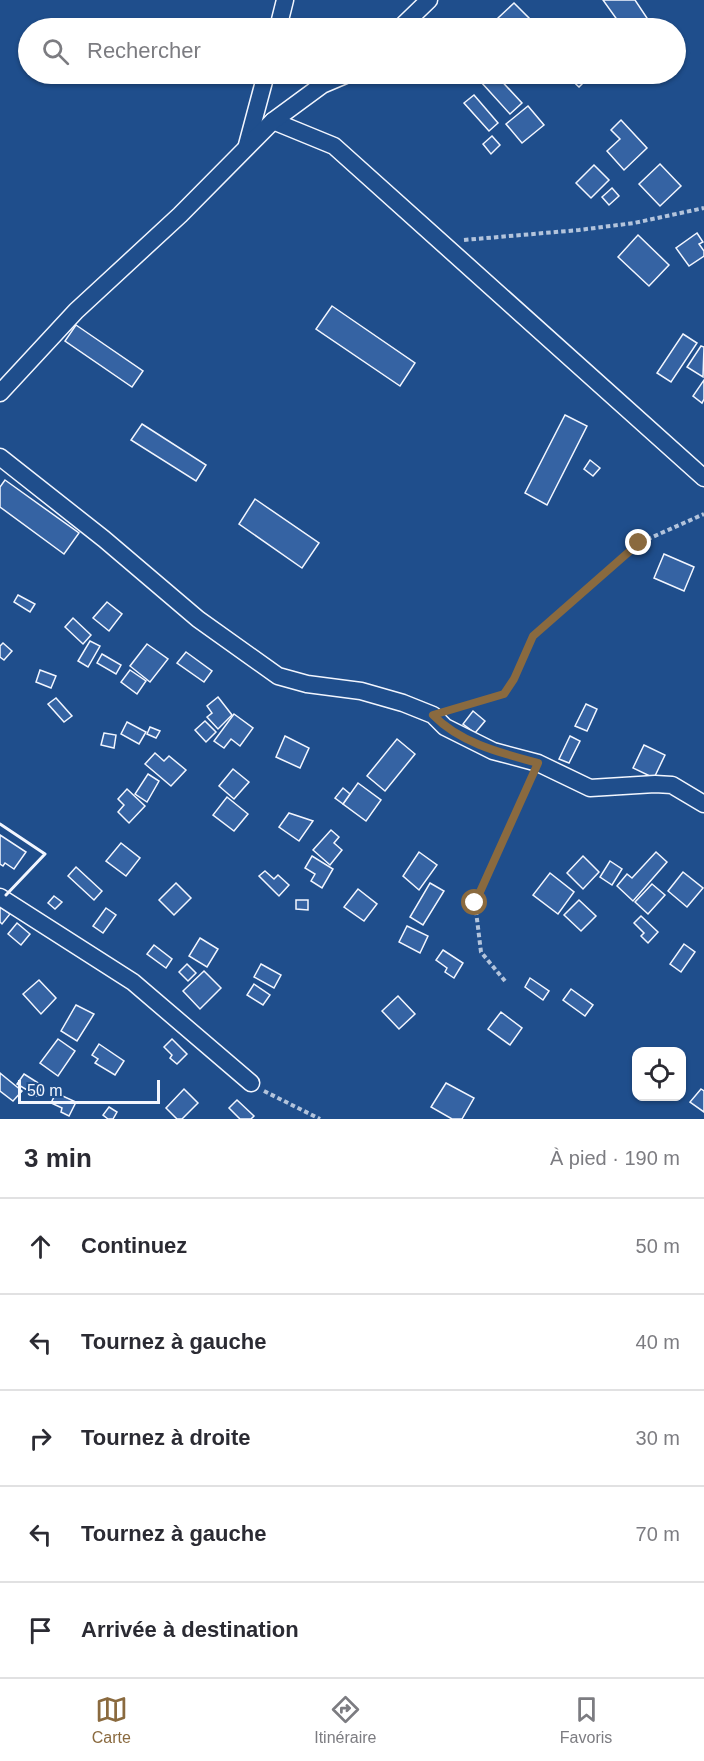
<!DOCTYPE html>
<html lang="fr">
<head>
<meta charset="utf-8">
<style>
  :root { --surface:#fff; --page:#f7f7f7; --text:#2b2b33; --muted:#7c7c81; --line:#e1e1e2; --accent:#8a6a3f }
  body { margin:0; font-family:Arial,sans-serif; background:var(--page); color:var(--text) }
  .controls { position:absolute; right:18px; bottom:18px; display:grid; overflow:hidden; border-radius:12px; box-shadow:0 2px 4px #0004 }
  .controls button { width:54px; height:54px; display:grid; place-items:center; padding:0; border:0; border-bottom:2px solid var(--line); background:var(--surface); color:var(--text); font:30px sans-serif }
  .scale { position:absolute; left:18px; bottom:15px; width:142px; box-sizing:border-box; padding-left:6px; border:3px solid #f2f6ff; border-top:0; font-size:16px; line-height:21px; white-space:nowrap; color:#f2f6ff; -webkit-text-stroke:4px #1f4e8c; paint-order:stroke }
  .stop { position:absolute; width:18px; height:18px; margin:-14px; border:4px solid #8a6a3f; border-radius:50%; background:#fff }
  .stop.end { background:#8a6a3f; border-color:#fff; box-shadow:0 2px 6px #0008 }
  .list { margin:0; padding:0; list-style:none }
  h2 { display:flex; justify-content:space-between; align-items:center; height:78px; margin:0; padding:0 24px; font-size:26px }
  h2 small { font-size:20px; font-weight:400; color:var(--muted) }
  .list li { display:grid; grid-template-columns:39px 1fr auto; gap:18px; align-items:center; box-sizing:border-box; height:96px; padding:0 24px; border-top:2px solid var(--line) }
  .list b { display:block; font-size:22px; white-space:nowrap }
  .list em { font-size:20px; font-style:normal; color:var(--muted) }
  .icon { flex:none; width:33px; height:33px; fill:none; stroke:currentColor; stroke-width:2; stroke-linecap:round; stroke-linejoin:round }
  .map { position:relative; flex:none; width:704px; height:1119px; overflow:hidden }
  .search { position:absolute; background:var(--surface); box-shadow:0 2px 4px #0004; left:18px; right:18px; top:18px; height:66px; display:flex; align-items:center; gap:15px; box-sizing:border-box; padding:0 21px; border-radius:33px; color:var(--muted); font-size:22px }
  .sheet { height:558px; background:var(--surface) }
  nav { display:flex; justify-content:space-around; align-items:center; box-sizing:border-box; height:84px; border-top:2px solid var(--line); background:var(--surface); font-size:16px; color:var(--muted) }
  nav a { display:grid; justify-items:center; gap:3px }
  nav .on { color:var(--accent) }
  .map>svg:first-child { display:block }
  .building { fill:#3563a3; stroke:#f2f6ff; stroke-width:1.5 }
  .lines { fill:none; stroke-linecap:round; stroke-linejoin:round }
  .street-casing { stroke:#f2f6ff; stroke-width:19 }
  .path { stroke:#b3c4dc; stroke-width:4; stroke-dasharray:4.5 3; stroke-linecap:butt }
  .street { stroke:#1f4e8c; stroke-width:16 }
  .wall { stroke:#f2f6ff; stroke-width:3 }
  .route { stroke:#8a6a3f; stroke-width:8 }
</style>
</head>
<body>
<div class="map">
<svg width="704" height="1119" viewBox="0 0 704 1119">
  <rect width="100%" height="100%" fill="#1f4e8c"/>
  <g class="building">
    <path d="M603,0H635L647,18L632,28H623Z"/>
    <path d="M514,3L529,18L518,28H508L498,18Z"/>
    <path d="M489,74H495L522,103L510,114L481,82Z"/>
    <path d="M565,74H581L587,79L579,87Z"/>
    <path d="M474,95L498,123L489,131L464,103Z"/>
    <path d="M528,106L544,125L522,143L506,124Z"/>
    <path d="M621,120L647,148L624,170L607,151L620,139L611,130Z"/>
    <path d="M492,136L500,145L491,154L483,144Z"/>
    <path d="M660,164L681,186L660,206L639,184Z"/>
    <path d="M594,165L609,180L591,198L576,183Z"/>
    <path d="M612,188L619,196L609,205L602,197Z"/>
    <path d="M697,233L703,242L699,244L704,251V256L689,266L676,248Z"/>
    <path d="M638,235L669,265L649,286L618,257Z"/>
    <path d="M332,306L415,363L400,386L316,329Z"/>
    <path d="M76,325L143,371L132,387L65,341Z"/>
    <path d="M683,334L697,343L671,382L657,373Z"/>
    <path d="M701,346L704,347L703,377L687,367Z"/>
    <path d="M704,380V399L702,403L693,396Z"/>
    <path d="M565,415L587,426L547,505L525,493Z"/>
    <path d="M142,424L206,465L196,481L131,440Z"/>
    <path d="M590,460L600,468L593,476L584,469Z"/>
    <path d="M5,480L79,533L64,554L0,507V487Z"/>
    <path d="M255,499L319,543L302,568L239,524Z"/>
    <path d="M664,554L694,567L684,591L654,578Z"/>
    <path d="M18,595L35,604L30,612L14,602Z"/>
    <path d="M107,602L122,614L109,631L93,618Z"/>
    <path d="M73,618L91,635L83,644L65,627Z"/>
    <path d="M90,641L100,646L88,667L78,661Z"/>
    <path d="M3,643L12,651L4,660L0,657V646Z"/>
    <path d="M147,644L168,659L150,682L130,666Z"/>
    <path d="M186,652L212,671L204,682L177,663Z"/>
    <path d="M102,654L121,665L116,674L97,663Z"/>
    <path d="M40,670L56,676L51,688L36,682Z"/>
    <path d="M130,670L146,681L137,694L121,682Z"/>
    <path d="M218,697L232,715L218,729L207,717L212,713L207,706Z"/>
    <path d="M56,698L72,716L64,722L48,704Z"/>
    <path d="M586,704L597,709L587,731L575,726Z"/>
    <path d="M473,711L485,721L475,733L463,724Z"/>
    <path d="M234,714L253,728L240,746L231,739L224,748L214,741Z"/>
    <path d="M205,721L216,732L206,742L195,730Z"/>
    <path d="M127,722L146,732L139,744L121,734Z"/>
    <path d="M150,727L160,731L156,738L147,734Z"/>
    <path d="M104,733L116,735L114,748L101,745Z"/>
    <path d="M285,736L309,748L300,768L276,757Z"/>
    <path d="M570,736L580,741L569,763L559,759Z"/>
    <path d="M397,739L415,754L385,791L367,776Z"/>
    <path d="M644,745L665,755L654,778L633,768Z"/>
    <path d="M155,753L164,761L169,756L186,770L171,786L145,764Z"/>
    <path d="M233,769L249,782L234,799L219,786Z"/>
    <path d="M148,774L159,781L147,802L135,794Z"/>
    <path d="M358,783L381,800L366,821L343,804Z"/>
    <path d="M343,788L350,794L343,804L335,798Z"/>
    <path d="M127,789L145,806L129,823L118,812L124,805L118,799Z"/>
    <path d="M227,797L248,814L234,831L213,815Z"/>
    <path d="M289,813L313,821L299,841L279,827Z"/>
    <path d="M331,830L339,837L334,843L342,850L330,865L313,850Z"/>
    <path d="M0,835L26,852L14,869L5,863L3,866L0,864Z"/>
    <path d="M121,843L140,858L126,876L106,861Z"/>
    <path d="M419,852L437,865L419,890L403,876Z"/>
    <path d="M656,852L667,862L633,901L617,886L627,874L632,878Z"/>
    <path d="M312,856L333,869L322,888L311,881L315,874L305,868Z"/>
    <path d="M583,856L599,872L583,889L567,873Z"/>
    <path d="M610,861L622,869L612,885L600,877Z"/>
    <path d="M76,867L102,891L94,900L68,876Z"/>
    <path d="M265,871L274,879L278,875L289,885L279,896L259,876Z"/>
    <path d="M683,872L703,888L687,907L668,891Z"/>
    <path d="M550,873L574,892L558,914L533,895Z"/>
    <path d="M176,883L191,898L174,915L159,900Z"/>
    <path d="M430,883L444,891L423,925L410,917Z"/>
    <path d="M652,884L665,895L648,914L635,902Z"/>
    <path d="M358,889L377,904L364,921L344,907Z"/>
    <path d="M54,896L62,902L55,909L48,903Z"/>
    <path d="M296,900H308V910L296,909Z"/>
    <path d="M579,900L596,916L581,931L564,915Z"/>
    <path d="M0,907L10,914L2,924L0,922Z"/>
    <path d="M106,908L116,915L103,933L93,926Z"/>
    <path d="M641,916L658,932L648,943L641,936L644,933L634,923Z"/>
    <path d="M17,923L30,934L21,945L8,934Z"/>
    <path d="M407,926L428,936L420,953L399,942Z"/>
    <path d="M200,938L218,949L207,967L189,956Z"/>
    <path d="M684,944L695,952L681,972L670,964Z"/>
    <path d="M154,945L172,959L166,968L147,954Z"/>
    <path d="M443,950L463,963L454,978L445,972L447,968L436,960Z"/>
    <path d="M187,964L196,973L188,981L179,972Z"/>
    <path d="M261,964L281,975L274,988L254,977Z"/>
    <path d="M204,971L221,988L200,1009L183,991Z"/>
    <path d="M530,978L549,991L543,1000L525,987Z"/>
    <path d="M39,980L56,998L41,1014L23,994Z"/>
    <path d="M254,984L270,995L263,1005L247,995Z"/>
    <path d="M571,989L593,1005L585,1016L563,1000Z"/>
    <path d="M398,996L415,1014L399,1029L382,1011Z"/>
    <path d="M76,1005L94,1014L77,1041L61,1031Z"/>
    <path d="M501,1012L522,1028L510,1045L488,1029Z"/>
    <path d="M58,1039L75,1051L58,1076L40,1063Z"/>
    <path d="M172,1039L187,1054L177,1064L170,1058L172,1055L164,1047Z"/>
    <path d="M99,1044L124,1061L115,1075L95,1063L98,1059L92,1055Z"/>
    <path d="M0,1073L22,1091L13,1101L0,1091Z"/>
    <path d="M24,1074L43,1086L37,1096L17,1084Z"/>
    <path d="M446,1083L474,1098L462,1119H452L431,1107Z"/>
    <path d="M184,1089L198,1103L182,1119H177L166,1108Z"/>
    <path d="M701,1089L704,1091V1112L690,1102Z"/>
    <path d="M56,1093L76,1102L69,1116L61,1112L62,1108L51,1103Z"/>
    <path d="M237,1100L254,1116L251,1119H240L229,1108Z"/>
    <path d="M109,1107L117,1112L113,1119H108L103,1115Z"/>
  </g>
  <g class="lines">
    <g class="street-casing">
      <g id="street">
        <path d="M278,28L285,0"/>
        <path d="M400,28L429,0"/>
        <path d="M273,121L334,146L704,478"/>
        <path d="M247,145L266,74"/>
        <path d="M0,393L76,311L180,215L273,121L322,85L348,74"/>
        <path d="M0,457L104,539L198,619L278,676L307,684L361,691L403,703L433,715L445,727L493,751L538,763L590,788L655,784L672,785L704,804"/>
        <path d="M0,897L133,982L251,1083"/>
      </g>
    </g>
    <g class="path">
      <path d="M464,240L579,230L634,223L704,208"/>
      <path d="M451,709L504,694L514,679L533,636L639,543L704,514"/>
      <path d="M505,981L481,952L475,903L531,777"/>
      <path d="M264,1091L320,1119"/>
    </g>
    <use href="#street" class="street"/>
    <path class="wall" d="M0,824L45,854L6,895"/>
  </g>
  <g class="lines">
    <path class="route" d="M475,903L538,763C501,753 460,743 433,715L504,694L514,679L533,636L639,543"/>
  </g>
</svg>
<div class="controls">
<button><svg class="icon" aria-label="locate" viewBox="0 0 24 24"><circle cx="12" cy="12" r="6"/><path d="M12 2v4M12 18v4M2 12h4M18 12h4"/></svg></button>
</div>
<div class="scale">50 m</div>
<div class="stop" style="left:475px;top:903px"></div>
<div class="stop end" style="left:639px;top:543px"></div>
<div class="search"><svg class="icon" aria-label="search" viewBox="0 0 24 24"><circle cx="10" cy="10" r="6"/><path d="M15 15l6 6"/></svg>Rechercher</div>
</div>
<section class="sheet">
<h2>3 min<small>À pied · 190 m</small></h2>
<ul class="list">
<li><svg class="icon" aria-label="ahead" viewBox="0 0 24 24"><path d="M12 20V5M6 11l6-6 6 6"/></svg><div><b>Continuez</b></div><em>50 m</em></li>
<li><svg class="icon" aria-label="left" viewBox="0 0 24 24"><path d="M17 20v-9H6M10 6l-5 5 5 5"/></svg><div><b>Tournez à gauche</b></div><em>40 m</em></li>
<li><svg class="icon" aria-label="right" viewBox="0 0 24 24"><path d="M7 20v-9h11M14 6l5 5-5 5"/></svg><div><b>Tournez à droite</b></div><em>30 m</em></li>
<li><svg class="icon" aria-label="left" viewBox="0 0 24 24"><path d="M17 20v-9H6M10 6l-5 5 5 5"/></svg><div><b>Tournez à gauche</b></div><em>70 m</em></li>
<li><svg class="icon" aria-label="arrive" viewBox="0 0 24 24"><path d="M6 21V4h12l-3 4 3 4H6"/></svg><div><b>Arrivée à destination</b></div></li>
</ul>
</section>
<nav>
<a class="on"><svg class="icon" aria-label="map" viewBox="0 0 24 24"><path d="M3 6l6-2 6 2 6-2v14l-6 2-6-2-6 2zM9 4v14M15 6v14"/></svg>Carte</a>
<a><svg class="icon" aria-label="directions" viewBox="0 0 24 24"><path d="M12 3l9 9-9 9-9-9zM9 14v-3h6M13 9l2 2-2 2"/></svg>Itinéraire</a>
<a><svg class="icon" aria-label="saved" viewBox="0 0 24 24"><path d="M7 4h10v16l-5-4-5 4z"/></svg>Favoris</a>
</nav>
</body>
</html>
